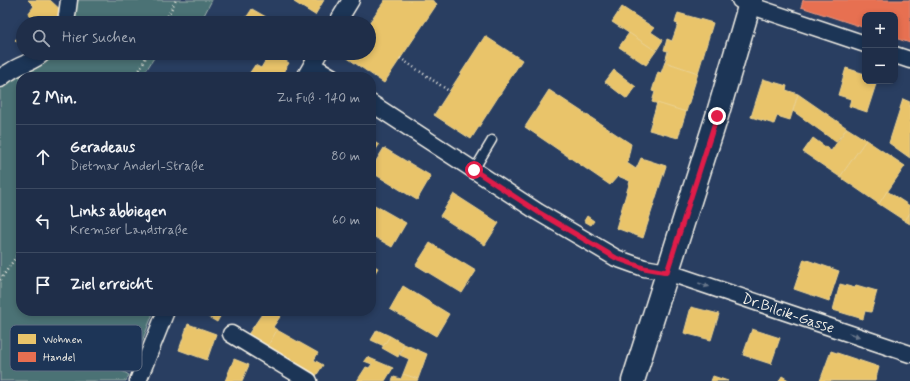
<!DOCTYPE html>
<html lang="de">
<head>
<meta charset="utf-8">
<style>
  :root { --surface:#1f2e49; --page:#2c3a53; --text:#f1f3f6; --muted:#a1a8b4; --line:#3c4a61 }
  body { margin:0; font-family:Mynerve,sans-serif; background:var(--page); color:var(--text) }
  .controls { position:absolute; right:12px; top:12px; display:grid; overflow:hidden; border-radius:8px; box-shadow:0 2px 6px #0003 }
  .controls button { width:36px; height:36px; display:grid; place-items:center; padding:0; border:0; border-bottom:1px solid var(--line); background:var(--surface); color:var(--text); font:20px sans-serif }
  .stop { position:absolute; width:12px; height:12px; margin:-9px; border:3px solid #e11d48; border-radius:50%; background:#fff }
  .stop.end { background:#e11d48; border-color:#fff; box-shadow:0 1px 4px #0008 }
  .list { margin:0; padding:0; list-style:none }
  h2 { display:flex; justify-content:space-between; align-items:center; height:52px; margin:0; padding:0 16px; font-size:17px }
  h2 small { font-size:13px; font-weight:400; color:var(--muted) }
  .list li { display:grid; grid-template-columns:26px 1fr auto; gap:12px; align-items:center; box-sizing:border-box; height:64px; padding:0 16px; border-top:1px solid var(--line) }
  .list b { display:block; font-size:15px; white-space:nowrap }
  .list p { margin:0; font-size:13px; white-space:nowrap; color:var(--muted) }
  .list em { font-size:13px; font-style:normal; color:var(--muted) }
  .icon { flex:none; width:22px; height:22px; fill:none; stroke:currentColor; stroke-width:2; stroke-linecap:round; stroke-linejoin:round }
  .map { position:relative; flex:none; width:910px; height:381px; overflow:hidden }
  .search { position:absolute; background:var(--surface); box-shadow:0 2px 6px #0003; left:16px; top:16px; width:360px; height:44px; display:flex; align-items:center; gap:10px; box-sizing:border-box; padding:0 14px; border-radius:22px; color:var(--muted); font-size:15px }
  .panel { position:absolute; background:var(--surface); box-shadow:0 2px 6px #0003; left:16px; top:72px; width:360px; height:244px; border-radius:16px }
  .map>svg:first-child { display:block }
  .green { fill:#4c7274; stroke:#a0b2ae }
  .homes { fill:#e9c46a; stroke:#ecd290 }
  .shops { fill:#e76f51; stroke:#eb967e }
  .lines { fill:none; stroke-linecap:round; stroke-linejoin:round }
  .lane-casing { stroke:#f4f1e8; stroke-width:11 }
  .street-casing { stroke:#f4f1e8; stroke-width:19 }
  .secondary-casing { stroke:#f4f1e8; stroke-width:25 }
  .path { stroke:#f4f1e8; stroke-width:2.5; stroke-dasharray:1 3; stroke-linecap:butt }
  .lane { stroke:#1d3557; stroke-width:8 }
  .street { stroke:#1d3557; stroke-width:16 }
  .secondary { stroke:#1d3557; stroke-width:22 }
  .oneway { fill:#68778a }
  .route { stroke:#e11d48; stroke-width:5 }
  .labels { text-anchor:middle; stroke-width:4; stroke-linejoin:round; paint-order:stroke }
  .street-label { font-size:15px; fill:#f4f1e8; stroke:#1d3557 }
  .key { fill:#1d3557; stroke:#5e6d82; stroke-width:1 }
  .key-label { font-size:11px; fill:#f4f1e8 }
</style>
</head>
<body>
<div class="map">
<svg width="910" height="381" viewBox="0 0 910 381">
  <rect width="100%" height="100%" fill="#293e61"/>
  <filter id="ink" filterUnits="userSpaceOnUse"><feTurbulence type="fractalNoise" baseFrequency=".025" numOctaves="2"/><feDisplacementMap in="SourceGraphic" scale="8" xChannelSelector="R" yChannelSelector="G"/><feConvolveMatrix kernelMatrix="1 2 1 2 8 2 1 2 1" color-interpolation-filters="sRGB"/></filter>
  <g filter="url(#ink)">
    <g class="green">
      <path d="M77,0H212L200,23H72L75,17Z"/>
      <path d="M53,53H157L142,77H21V311H154L135,359L113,365L129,375L126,381H0V86L48,58Z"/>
    </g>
    <g class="homes">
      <path d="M28,0H50L65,14L57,23H31L34,20L28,14L34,6Z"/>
      <path d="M295,0H324L315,15L294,2Z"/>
      <path d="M385,0H432L437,4L384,83L346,57L349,53H369V23Z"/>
      <path d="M622,7L654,28L651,32L663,40L656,51L612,22Z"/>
      <path d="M252,9L266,17L262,23H255L246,18Z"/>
      <path d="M678,13L713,23L698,73L665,62L668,51L664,50L667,39L672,41L678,24L675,23Z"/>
      <path d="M23,32V47L15,40Z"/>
      <path d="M629,33L656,51L646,65L619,47Z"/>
      <path d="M485,36L522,60L471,139L434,115Z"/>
      <path d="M270,53H273L289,63L280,77H247L255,65L261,68Z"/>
      <path d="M665,62L698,73L686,112L652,102L655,92L652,91L658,72L661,73Z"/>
      <path d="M846,68L865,74V81H877L867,112L849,106L851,99L838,95Z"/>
      <path d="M614,70L636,87L627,99L605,82Z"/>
      <path d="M763,79L787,86L786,90L798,94L790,120L777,116L774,124L751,117Z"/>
      <path d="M549,90L631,144L627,163L636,169L641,158L666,166L643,238L616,228L630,181L618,176L610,185L525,127Z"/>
      <path d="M798,94L847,128L836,142L793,111Z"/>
      <path d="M903,99L910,102V158L889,143Z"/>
      <path d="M657,103L686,112L678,138L649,130Z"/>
      <path d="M847,128L866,140L840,177L803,152L813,138L831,151Z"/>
      <path d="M371,140L379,145L371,157Z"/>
      <path d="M866,140L905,166L879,204L840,177Z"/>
      <path d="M384,148L431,176L417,200L371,172V169Z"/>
      <path d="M887,191L910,206V213L905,221L879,204Z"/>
      <path d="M454,194L499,223L485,245L440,216Z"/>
      <path d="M371,203L406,223L392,247L371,235Z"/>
      <path d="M910,213V224L905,221Z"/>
      <path d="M587,216L594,221L591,225L584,221Z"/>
      <path d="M430,243L476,271L462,293L416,265Z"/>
      <path d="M804,259L839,271L829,301L794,289Z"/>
      <path d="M371,264L378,268L371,279Z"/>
      <path d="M840,284L855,288L856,285L877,291L871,312L865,311L863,319L833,310Z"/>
      <path d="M403,286L449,314L436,336L390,309Z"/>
      <path d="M691,307L719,314L711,340L684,333Z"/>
      <path d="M198,311H223L217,322Z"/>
      <path d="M264,311H284L273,327L277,330L265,351L245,339Z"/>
      <path d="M188,324L216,334L207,360L179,350Z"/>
      <path d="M752,329L780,338L771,364L743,355Z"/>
      <path d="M277,330L318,353L314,360L323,365L316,376L265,351Z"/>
      <path d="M377,330L390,336L384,346L371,340Z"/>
      <path d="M390,336L404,344L398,357L382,348Z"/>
      <path d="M404,344L427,354L418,379L403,374L409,359L400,355Z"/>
      <path d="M831,351L879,367L875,381H820Z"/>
      <path d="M367,357L393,368L385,381H357L366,367L369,368L372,364L364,361Z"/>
      <path d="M234,359L249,365L242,381H225Z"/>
      <path d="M403,374L418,379L417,381H392L394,377L401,379Z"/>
      <path d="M713,376L728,381H711Z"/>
      <path d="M782,376L790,381H779Z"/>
    </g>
    <path class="shops" d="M803,0H910V43L895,38V15H865V28L801,7Z"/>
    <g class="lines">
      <g class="lane-casing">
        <path id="lane" d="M474,170L492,140"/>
      </g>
      <g class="street-casing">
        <g id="street">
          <path d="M740,0L749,5L865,44"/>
          <path d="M66,23L69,0"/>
          <path d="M337,23L351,0"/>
          <path d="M895,55L910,60"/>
          <path d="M312,65L332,77"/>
          <path d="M305,77L319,53"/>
          <path d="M0,79C3,76 7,73 11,71C21,64 34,62 43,53"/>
          <path id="s1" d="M371,103L538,212L616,258L644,268L667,272L910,354"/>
          <path d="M231,334L309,381"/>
          <path d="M138,381L166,311"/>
        </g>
      </g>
      <g class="secondary-casing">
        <path id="secondary" d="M633,381L717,116L751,0"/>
      </g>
      <g class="path">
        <path d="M164,23L176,0"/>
        <path d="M400,58L449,91"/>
        <path d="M136,77L148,53"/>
        <path d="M0,280L21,250"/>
      </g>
      <use href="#lane" class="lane"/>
      <use href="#street" class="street"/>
      <use href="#secondary" class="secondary"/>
    </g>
    <defs><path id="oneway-solid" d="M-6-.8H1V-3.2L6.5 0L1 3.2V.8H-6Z"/></defs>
    <g class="oneway">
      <use href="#oneway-solid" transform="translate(704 285) rotate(19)"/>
      <use href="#oneway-solid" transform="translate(854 335) rotate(19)"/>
    </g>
  </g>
  <g class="lines" filter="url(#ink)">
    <path class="route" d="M474,170L538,212L616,258L644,268L667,272L717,116"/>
  </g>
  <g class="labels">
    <g class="street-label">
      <text dy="5" stroke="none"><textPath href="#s1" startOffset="471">Dr.Bilcik-Gasse</textPath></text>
    </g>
  </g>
  <rect x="10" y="325" width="132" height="46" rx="6" class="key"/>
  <rect x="18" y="334" width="18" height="10" fill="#e9c46a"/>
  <rect x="18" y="352" width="18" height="10" fill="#e76f51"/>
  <g class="key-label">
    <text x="43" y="343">Wohnen</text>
    <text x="43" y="361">Handel</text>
  </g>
</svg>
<div class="controls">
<button>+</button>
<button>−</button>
</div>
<div class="stop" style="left:474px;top:170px"></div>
<div class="stop end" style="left:717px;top:116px"></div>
<div class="search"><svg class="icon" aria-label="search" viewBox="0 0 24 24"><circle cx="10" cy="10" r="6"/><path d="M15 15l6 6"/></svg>Hier suchen</div>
<section class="panel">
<h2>2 Min.<small>Zu Fuß · 140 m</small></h2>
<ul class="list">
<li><svg class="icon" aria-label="ahead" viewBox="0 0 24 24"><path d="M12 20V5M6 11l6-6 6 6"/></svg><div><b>Geradeaus</b><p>Dietmar Anderl-Straße</p></div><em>80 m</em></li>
<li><svg class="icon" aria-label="left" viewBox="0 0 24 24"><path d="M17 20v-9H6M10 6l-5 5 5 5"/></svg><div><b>Links abbiegen</b><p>Kremser Landstraße</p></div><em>60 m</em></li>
<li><svg class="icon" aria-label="arrive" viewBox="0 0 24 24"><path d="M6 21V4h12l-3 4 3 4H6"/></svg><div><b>Ziel erreicht</b></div></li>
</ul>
</section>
</div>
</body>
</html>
